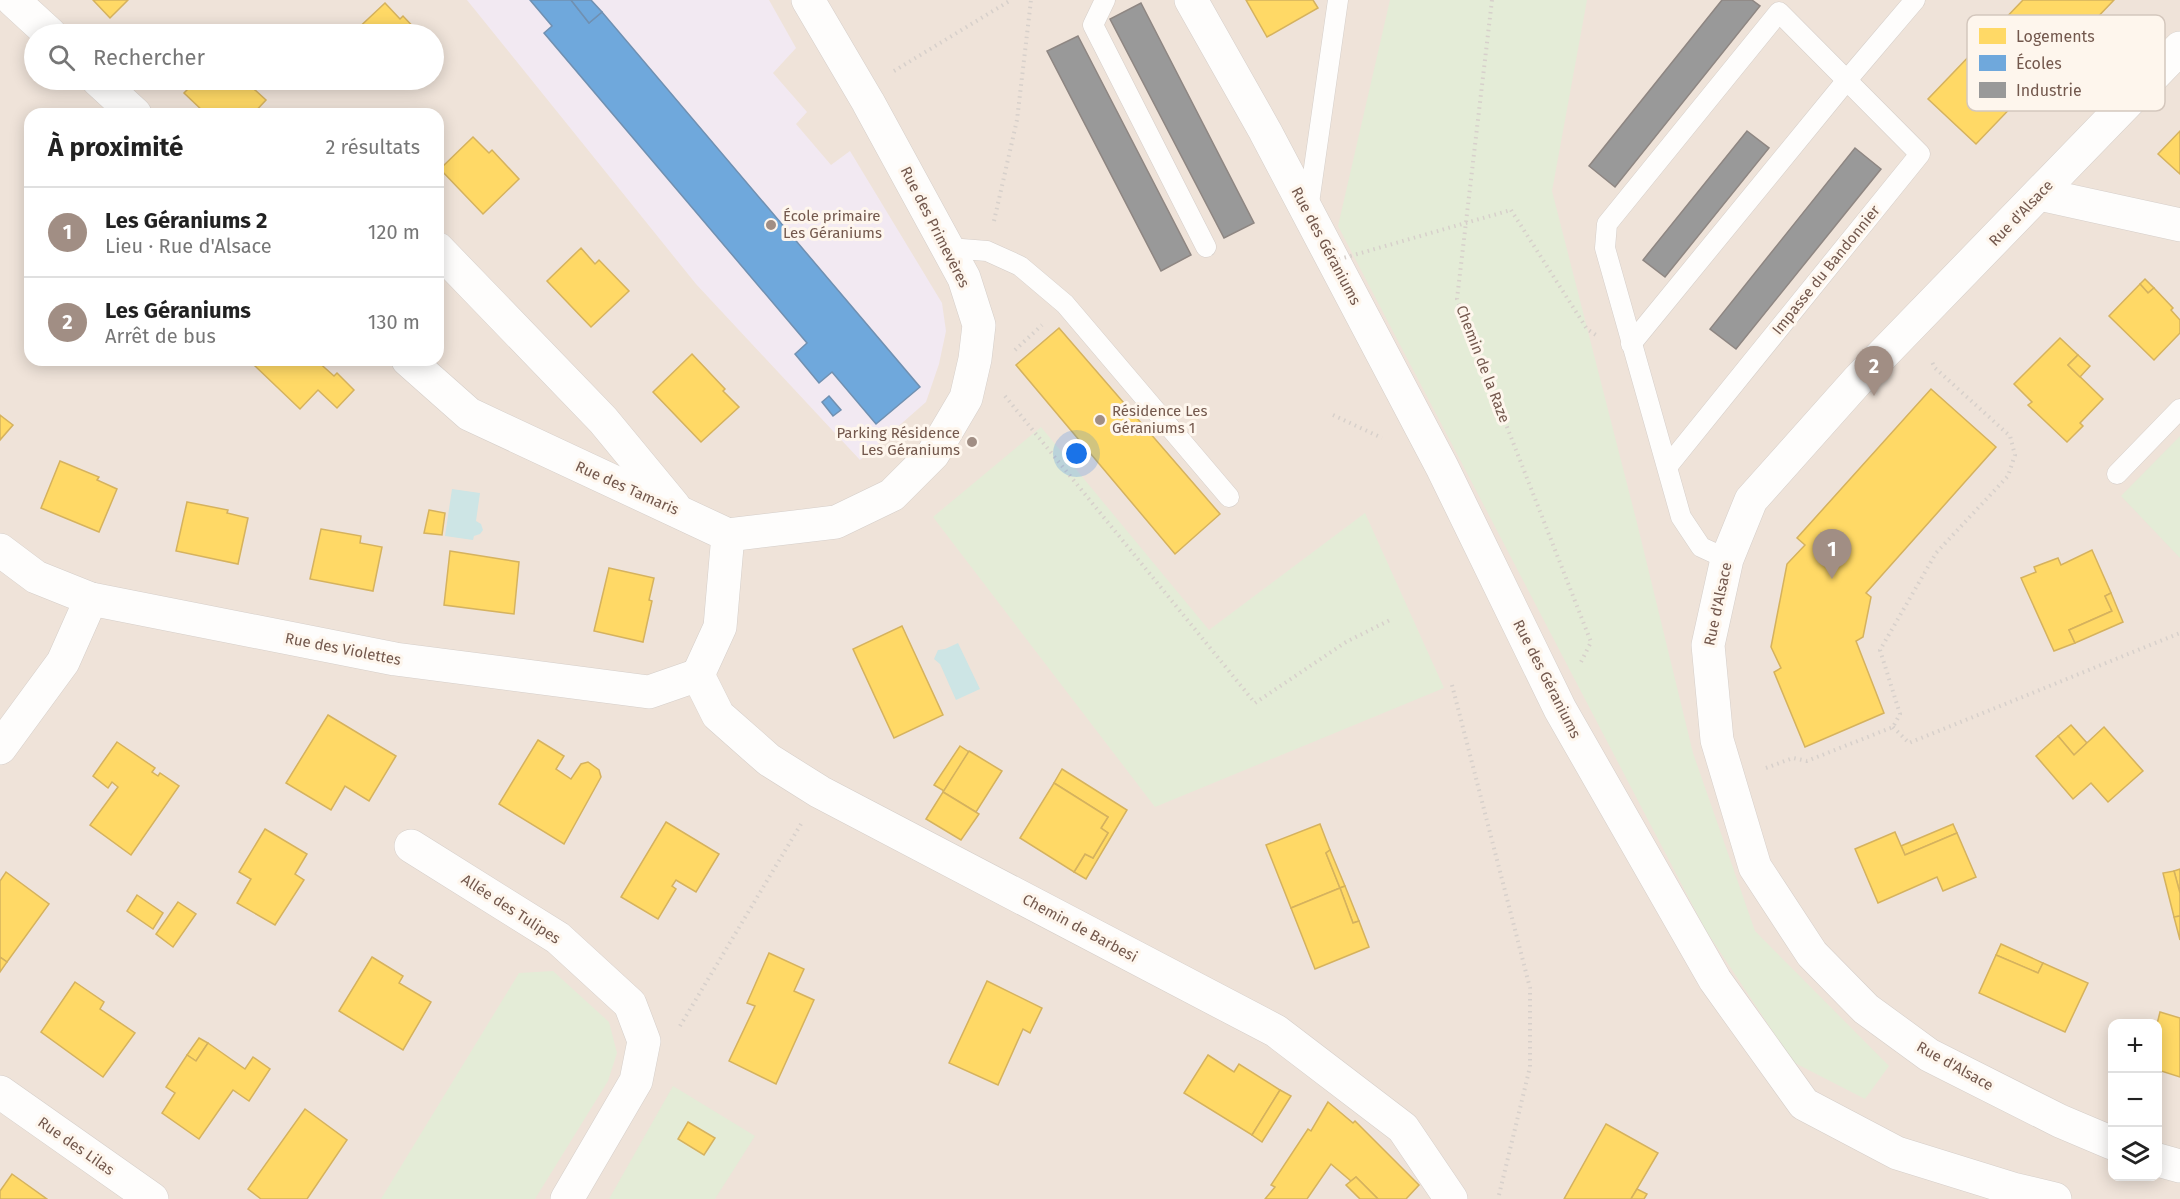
<!DOCTYPE html>
<html lang="fr">
<head>
<meta charset="utf-8">
<style>
  :root { --surface:#fff; --page:#f2f2f2; --text:#222; --muted:#767676; --line:#e0e0e0; --accent:#a18e84 }
  body { margin:0; font-family:"Fira Sans",sans-serif; background:var(--page); color:var(--text) }
  .controls { position:absolute; right:18px; bottom:18px; display:grid; overflow:hidden; border-radius:12px; box-shadow:0 3px 15px #0003 }
  .controls button { width:54px; height:54px; display:grid; place-items:center; padding:0; border:0; border-bottom:2px solid var(--line); background:var(--surface); color:var(--text); font:30px sans-serif }
  .you { position:absolute; left:1077px; top:454px; width:21px; height:21px; margin:-15px; border:4px solid #fff; border-radius:50%; background:#1a73e8; box-shadow:0 0 0 9px #1a73e833 }
  .badge { display:grid; place-items:center; width:39px; height:39px; border-radius:50%; background:var(--accent); color:#fff; font-size:20px; font-weight:700 }
  .pin { position:absolute; translate:-50% -50px; filter:drop-shadow(0 2px 3px #0008) }
  .pin::after { content:''; position:absolute; top:32px; width:21px; height:18px; background:inherit; clip-path:polygon(0 0,100% 0,50% 100%) }
  .list { margin:0; padding:0; list-style:none }
  h2 { display:flex; justify-content:space-between; align-items:center; height:78px; margin:0; padding:0 24px; font-size:26px }
  h2 small { font-size:20px; font-weight:400; color:var(--muted) }
  .list li { display:grid; grid-template-columns:39px 1fr auto; gap:18px; align-items:center; box-sizing:border-box; height:90px; padding:0 24px; border-top:2px solid var(--line) }
  .list b { display:block; font-size:22px; white-space:nowrap }
  .list p { margin:0; font-size:20px; white-space:nowrap; color:var(--muted) }
  .list em { font-size:20px; font-style:normal; color:var(--muted) }
  .icon { flex:none; width:33px; height:33px; fill:none; stroke:currentColor; stroke-width:2; stroke-linecap:round; stroke-linejoin:round }
  .map { position:relative; flex:none; width:2180px; height:1199px; overflow:hidden }
  .search { position:absolute; background:var(--surface); box-shadow:0 3px 15px #0003; left:24px; top:24px; width:420px; height:66px; display:flex; align-items:center; gap:15px; box-sizing:border-box; padding:0 21px; border-radius:33px; color:var(--muted); font-size:22px }
  .panel { position:absolute; background:var(--surface); box-shadow:0 3px 15px #0003; left:24px; top:108px; width:420px; height:258px; border-radius:18px }
  .map>svg:first-child { display:block }
  .residential { fill:#efe3d9; fill-rule:evenodd }
  .education { fill:#f2e9f2 }
  .green { fill:#e4ecd7 }
  .water { fill:#cde5e5 }
  .homes { fill:#ffd966; stroke:#d5b25e; stroke-width:1.5 }
  .schools { fill:#6fa8dc; stroke:#7090b1; stroke-width:1.5 }
  .industry { fill:#999; stroke:#8e8682; stroke-width:1.5 }
  .lines { fill:none; stroke-linecap:round; stroke-linejoin:round }
  .service-casing { stroke:#d5cec9; stroke-width:21 }
  .minor-casing { stroke:#d5cec9; stroke-width:34 }
  .path { stroke:#d7d0cb; stroke-width:4; stroke-dasharray:1.5 4.5; stroke-linecap:butt }
  .service { stroke:#fefdfc; stroke-width:20 }
  .minor { stroke:#fefdfc; stroke-width:33 }
  .path-bridge { stroke:#d7d0cb; stroke-width:4; stroke-dasharray:1.5 4.5; stroke-linecap:butt }
  .poi-dot { fill:#a18e84; stroke:#fef6ed; stroke-width:2 }
  .labels { text-anchor:middle; stroke-width:6; stroke-linejoin:round; paint-order:stroke }
  .street-label { font-size:15px; fill:#73584d; stroke:#fef6ed }
  .poi-label { font-size:15px; fill:#73584d; stroke:#fef6ed; text-anchor:start }
  .key { fill:#fef6ed; stroke:#d4c7bd; stroke-width:1.5 }
  .key-label { font-size:16px; fill:#73584d }
</style>
</head>
<body>
<div class="map">
<svg width="2180" height="1199" viewBox="0 0 2180 1199">
  <rect width="100%" height="100%" fill="#f6f1eb"/>
  <path class="residential" d="M0,0H2180V1199H0ZM34,34H434V80H34ZM30,114H438V360H30ZM2112,1024H2158V1176H2112Z"/>
  <path class="education" d="M467,0H769L796,48L773,73L807,112L796,124L831,165L850,151L942,303L946,331L939,364L926,402L860,460L696,284Z"/>
  <g class="green">
    <path d="M1390,0H1587L1552,191L1637,523L1693,753L1755,931L1889,1066L1865,1099L1793,1062L1705,929L1338,226Z"/>
    <path d="M1041,427L1209,630L1365,513L1444,688L1155,807L933,517Z"/>
    <path d="M2180,436V558L2121,496Z"/>
    <path d="M553,971L609,1022L617,1053L608,1081L535,1199H381L519,973Z"/>
    <path d="M673,1086L755,1136L715,1199H609Z"/>
  </g>
  <g class="water">
    <path d="M452,489L480,493L476,521L481,524L483,530L480,534L474,536L473,540L445,536Z"/>
    <path d="M958,643L980,689L956,700L940,664L934,659L938,650L945,649Z"/>
  </g>
  <g class="homes">
    <path d="M93,0H128L110,18Z"/>
    <path d="M1246,0H1313L1318,8L1267,37Z"/>
    <path d="M2023,0H2114L1976,144L1928,99Z"/>
    <path d="M385,3L400,19L403,16L420,34H352Z"/>
    <path d="M197,80H244L266,100L253,114H206L184,93Z"/>
    <path d="M2180,131V174L2158,154Z"/>
    <path d="M473,137L489,153L492,150L519,179L483,214L440,169Z"/>
    <path d="M581,248L595,264L599,260L629,291L591,327L547,281Z"/>
    <path d="M2145,279L2154,288L2148,293L2140,284Z"/>
    <path d="M2140,284L2148,293L2154,288L2173,308L2171,310L2180,320V333L2154,360L2109,316Z"/>
    <path d="M1059,328L1220,514L1175,554L1016,365Z"/>
    <path d="M2060,338L2078,355L2068,365L2103,399L2080,423L2083,426L2067,442L2028,405L2032,402L2014,384Z"/>
    <path d="M692,354L725,389L723,391L739,407L701,442L653,392Z"/>
    <path d="M2078,355L2090,366L2080,377L2068,365Z"/>
    <path d="M261,360H316L334,376L337,373L354,390L337,408L318,390L300,409L255,366Z"/>
    <path d="M1931,389L1996,447L1866,593L1871,597L1863,637L1856,641L1884,713L1805,747L1774,672L1781,668L1771,647L1787,564L1805,545L1797,538Z"/>
    <path d="M0,415L13,425L0,440Z"/>
    <path d="M60,461L99,477L97,480L117,489L99,532L41,508Z"/>
    <path d="M187,502L228,510L227,513L248,518L238,564L176,551Z"/>
    <path d="M429,510L445,513L442,535L424,533Z"/>
    <path d="M321,529L361,536L360,543L382,547L373,591L310,579Z"/>
    <path d="M2092,550L2111,593L2105,596L2112,611L2069,630L2075,643L2054,651L2021,578L2036,572L2034,567L2058,558L2061,565Z"/>
    <path d="M450,551L519,562L514,614L444,605Z"/>
    <path d="M609,568L654,578L649,600L652,601L643,642L594,631Z"/>
    <path d="M2111,593L2123,622L2075,643L2069,630L2112,611L2105,596Z"/>
    <path d="M902,626L943,715L894,738L853,649Z"/>
    <path d="M328,715L396,756L369,801L345,786L331,810L286,783Z"/>
    <path d="M2071,725L2087,743L2074,755L2058,736Z"/>
    <path d="M2104,727L2143,771L2108,802L2091,783L2073,799L2036,756L2058,736L2074,755Z"/>
    <path d="M538,740L564,756L556,769L571,779L581,764L588,762L599,770L601,777L564,844L499,804Z"/>
    <path d="M117,742L155,768L152,772L158,776L160,773L179,786L131,855L90,825L118,787L112,782L108,788L93,776Z"/>
    <path d="M960,746L969,752L944,791L934,785Z"/>
    <path d="M969,751L1002,771L976,812L943,792Z"/>
    <path d="M1062,769L1127,810L1086,879L1074,872L1085,854L1093,858L1108,833L1101,828L1108,817L1054,783Z"/>
    <path d="M1054,783L1108,817L1101,828L1108,833L1093,858L1085,854L1074,872L1020,838Z"/>
    <path d="M943,792L979,814L961,840L926,819Z"/>
    <path d="M666,822L719,854L696,892L676,880L672,886L676,889L658,919L621,897Z"/>
    <path d="M1320,824L1330,850L1326,853L1340,888L1291,908L1266,845Z"/>
    <path d="M1953,824L1957,833L1905,855L1901,846Z"/>
    <path d="M265,829L307,854L295,874L304,880L275,925L237,903L251,879L239,872Z"/>
    <path d="M1895,832L1905,855L1957,833L1976,877L1943,891L1937,877L1878,903L1855,849Z"/>
    <path d="M1330,850L1345,886L1340,888L1326,853Z"/>
    <path d="M2180,869V893L2174,871Z"/>
    <path d="M2174,871L2180,893V916L2174,917L2163,873Z"/>
    <path d="M6,872L49,904L7,962L0,957V881Z"/>
    <path d="M1345,886L1359,921L1353,923L1340,888Z"/>
    <path d="M1340,888L1353,923L1359,921L1369,947L1315,969L1291,908Z"/>
    <path d="M137,895L163,913L153,929L127,911Z"/>
    <path d="M178,902L196,914L173,947L156,934Z"/>
    <path d="M2180,916V940L2174,917Z"/>
    <path d="M2001,944L2043,963L2038,973L1996,955Z"/>
    <path d="M769,953L804,969L794,991L814,1000L776,1084L729,1061L755,1006L747,1003Z"/>
    <path d="M1996,955L2038,973L2043,963L2088,983L2065,1032L1979,993Z"/>
    <path d="M0,957L7,962L0,972Z"/>
    <path d="M372,957L403,976L399,983L431,1002L403,1050L339,1011Z"/>
    <path d="M987,981L1042,1008L1030,1033L1023,1029L998,1085L949,1063Z"/>
    <path d="M75,982L104,1002L100,1009L135,1033L103,1077L41,1032Z"/>
    <path d="M2160,1012L2180,1018V1077L2158,1070L2157,1024Z"/>
    <path d="M199,1038L208,1043L196,1061L187,1055Z"/>
    <path d="M208,1043L245,1069L253,1057L270,1069L249,1101L233,1090L199,1139L162,1113L175,1093L166,1087L187,1055L196,1061Z"/>
    <path d="M1208,1055L1234,1072L1239,1064L1280,1090L1252,1135L1184,1093Z"/>
    <path d="M1280,1090L1291,1096L1262,1142L1252,1135Z"/>
    <path d="M1328,1102L1353,1123L1355,1121L1419,1185L1406,1199H1378L1356,1177L1351,1181L1331,1164L1307,1199H1265L1275,1187L1271,1185L1308,1129L1311,1131Z"/>
    <path d="M305,1109L347,1140L307,1199H261L248,1189Z"/>
    <path d="M688,1122L715,1138L704,1155L678,1139Z"/>
    <path d="M1606,1124L1658,1153L1631,1199H1564Z"/>
    <path d="M12,1174L47,1199H0V1191Z"/>
    <path d="M1356,1177L1378,1199H1360L1346,1185Z"/>
    <path d="M1637,1189L1647,1194L1644,1199H1631Z"/>
  </g>
  <g class="schools">
    <path d="M530,0H571L589,23L602,12L920,387L876,424L832,372L819,383L795,354L807,343L544,33L552,26Z"/>
    <path d="M571,0H591L602,12L589,23Z"/>
    <path d="M829,396L841,410L833,416L822,402Z"/>
  </g>
  <g class="industry">
    <path d="M1722,0H1752L1760,6L1615,187L1589,166Z"/>
    <path d="M1141,3L1254,223L1224,238L1110,19Z"/>
    <path d="M1078,36L1191,255L1161,271L1047,51Z"/>
    <path d="M1747,131L1769,148L1665,277L1643,260Z"/>
    <path d="M1855,148L1881,169L1736,349L1710,329Z"/>
  </g>
  <g class="lines">
    <g class="service-casing">
      <g id="service">
        <path d="M1105,0L1093,25L1206,247"/>
        <path d="M1308,210L1338,0"/>
        <path d="M949,248L987,251L1020,266L1065,304L1229,497"/>
        <path d="M1631,344L1847,80L1915,0"/>
        <path d="M1667,467L1920,154L1779,12L1607,224L1605,248L1681,517L1701,547L1727,559"/>
        <path d="M2117,474L2180,409"/>
      </g>
    </g>
    <g class="minor-casing">
      <g id="minor">
        <path d="M13,0L50,34"/>
        <path d="M1191,0L1265,131L1442,467L1560,709L1715,980L1804,1104L1897,1153L2013,1189L2055,1199"/>
        <path d="M98,80L135,114"/>
        <path d="M2039,194L2180,225"/>
        <path d="M438,249L603,420L674,506"/>
        <path d="M408,360L469,414L728,535L720,627L698,675"/>
        <path d="M728,535L836,522L892,495L933,454L966,398L975,359L979,325L964,278L868,102L808,0"/>
        <path d="M0,550L36,577L91,599L395,659L649,692L698,675"/>
        <path d="M698,675L718,715L769,760L820,792L1276,1031L1403,1128L1451,1199"/>
        <path d="M0,748L63,662L91,599"/>
        <path d="M411,846L558,938L630,1004L644,1041L636,1081L567,1199"/>
        <path d="M0,1092L152,1199"/>
        <path d="M2112,1143L2060,1121L1929,1055L1866,1009L1812,954L1755,867L1717,740L1708,645L1727,559L1751,500L1858,380L2180,48"/>
        <path d="M2158,1160L2180,1166"/>
      </g>
    </g>
    <g class="path">
      <path d="M1492,0L1457,299L1591,642L1580,664"/>
      <path d="M894,71L1011,0"/>
      <path d="M1511,210L1587,329L1596,335"/>
      <path d="M994,221L1017,120L1031,0"/>
      <path d="M1015,350L1042,325"/>
      <path d="M1005,396L1255,703L1346,642L1390,620"/>
      <path d="M1333,415L1382,438"/>
      <path d="M1452,685L1530,988V1067L1498,1199"/>
      <path d="M1893,727L1909,743L2180,633"/>
      <path d="M1766,768L1793,758L1807,761L1893,727L1900,714L1880,650L1936,553L2008,476L2015,455L2010,436L1935,368L1931,360"/>
      <path d="M680,1026L801,824"/>
    </g>
    <use href="#service" class="service"/>
    <use href="#minor" class="minor"/>
    <path class="path-bridge" d="M1333,261L1511,210"/>
  </g>
  <g class="poi-dot">
    <circle cx="771" cy="225" r="6"/>
    <circle cx="1100" cy="420" r="6"/>
    <circle cx="972" cy="442" r="6"/>
  </g>
  <g class="labels">
    <g class="street-label">
      <text transform="translate(2021 213) rotate(-46)" y="5">Rue d'Alsace</text>
      <text transform="translate(935 227) rotate(63)" y="5">Rue des Primevères</text>
      <text transform="translate(1326 246) rotate(62)" y="5">Rue des Géraniums</text>
      <text transform="translate(1826 270) rotate(-51)" y="5">Impasse du Bandonnier</text>
      <text transform="translate(1483 364) rotate(69)" y="5">Chemin de la Raze</text>
      <text transform="translate(627 488) rotate(24)" y="5">Rue des Tamaris</text>
      <text transform="translate(1718 604) rotate(-78)" y="5">Rue d'Alsace</text>
      <text transform="translate(343 649) rotate(11)" y="5">Rue des Violettes</text>
      <text transform="translate(1547 679) rotate(63)" y="5">Rue des Géraniums</text>
      <text transform="translate(511 909) rotate(33)" y="5">Allée des Tulipes</text>
      <text transform="translate(1080 928) rotate(28)" y="5">Chemin de Barbesi</text>
      <text transform="translate(1955 1066) rotate(29)" y="5">Rue d'Alsace</text>
      <text transform="translate(76 1146) rotate(35)" y="5">Rue des Lilas</text>
    </g>
    <g class="poi-label">
      <text x="783" y="221">École primaire<tspan x="783" dy="17">Les Géraniums</tspan></text>
      <text x="1112" y="416">Résidence Les<tspan x="1112" dy="17">Géraniums 1</tspan></text>
      <text x="960" y="438" text-anchor="end">Parking Résidence<tspan x="960" dy="17">Les Géraniums</tspan></text>
    </g>
  </g>
  <rect x="1967" y="15" width="198" height="96" rx="9" class="key"/>
  <rect x="1979" y="28" width="27" height="16" fill="#ffd966"/>
  <rect x="1979" y="55" width="27" height="16" fill="#6fa8dc"/>
  <rect x="1979" y="82" width="27" height="16" fill="#999"/>
  <g class="key-label">
    <text x="2016" y="42">Logements</text>
    <text x="2016" y="69">Écoles</text>
    <text x="2016" y="96">Industrie</text>
  </g>
</svg>
<div class="controls">
<button>+</button>
<button>−</button>
<button><svg class="icon" aria-label="layers" viewBox="0 0 24 24"><path d="M12 4l9 5-9 5-9-5zM3 14l9 5 9-5"/></svg></button>
</div>
<div class="you"></div>
<div class="pin badge" style="left:1832px;top:579px">1</div>
<div class="pin badge" style="left:1874px;top:396px">2</div>
<div class="search"><svg class="icon" aria-label="search" viewBox="0 0 24 24"><circle cx="10" cy="10" r="6"/><path d="M15 15l6 6"/></svg>Rechercher</div>
<section class="panel">
<h2>À proximité<small>2 résultats</small></h2>
<ul class="list">
<li><span class="badge">1</span><div><b>Les Géraniums 2</b><p>Lieu · Rue d'Alsace</p></div><em>120 m</em></li>
<li><span class="badge">2</span><div><b>Les Géraniums</b><p>Arrêt de bus</p></div><em>130 m</em></li>
</ul>
</section>
</div>
</body>
</html>
